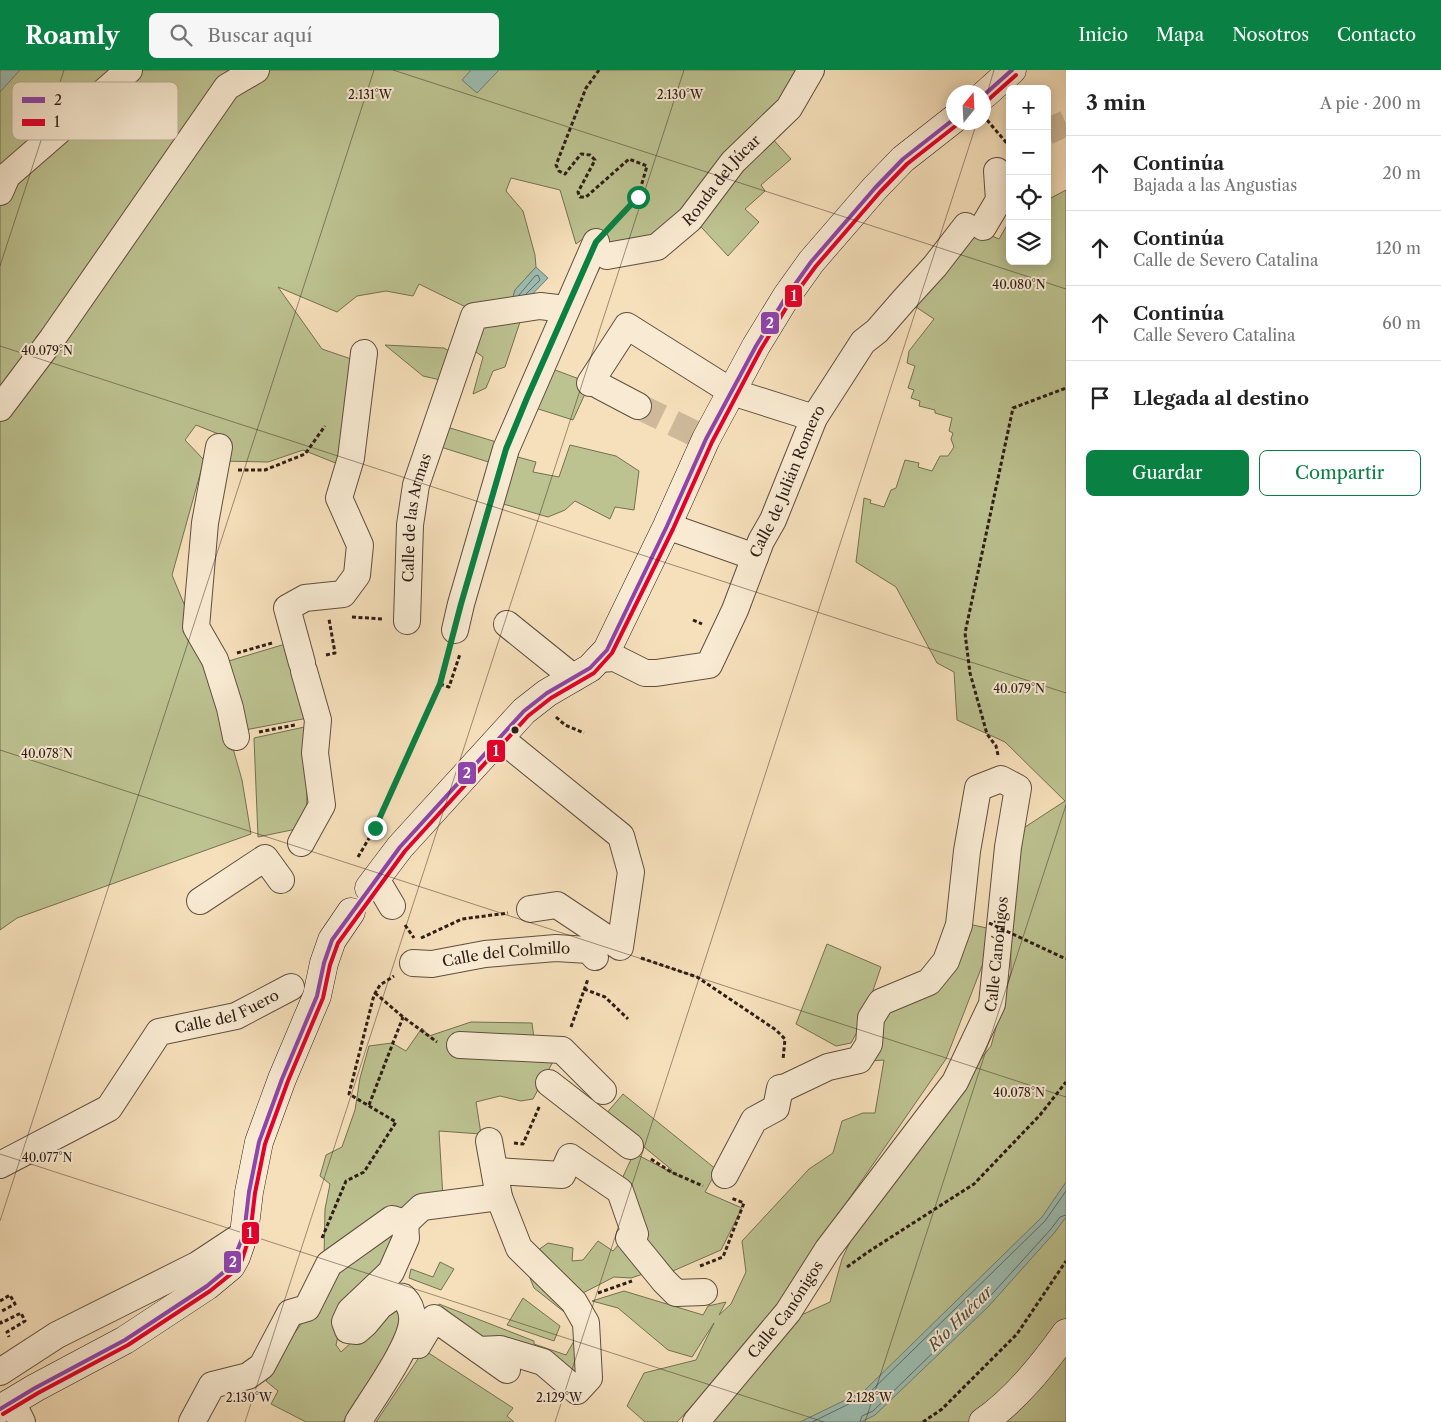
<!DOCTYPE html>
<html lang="es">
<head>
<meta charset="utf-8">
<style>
  :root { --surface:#fff; --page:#f6f6f6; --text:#222; --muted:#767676; --line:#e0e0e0; --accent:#0b8043 }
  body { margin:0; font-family:"Libre Caslon Text",serif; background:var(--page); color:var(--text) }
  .controls { position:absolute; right:15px; top:15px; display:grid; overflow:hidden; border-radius:8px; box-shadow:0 2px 12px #0003 }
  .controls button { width:45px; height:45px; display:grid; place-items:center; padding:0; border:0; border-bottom:1px solid var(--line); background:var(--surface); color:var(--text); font:25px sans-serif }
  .compass { position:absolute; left:946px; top:15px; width:45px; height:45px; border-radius:50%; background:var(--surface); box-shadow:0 2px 12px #0003; rotate:18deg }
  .stop { position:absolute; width:15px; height:15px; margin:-11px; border:4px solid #0b8043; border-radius:50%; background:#fff }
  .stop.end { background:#0b8043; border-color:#fff; box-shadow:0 1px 5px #0008 }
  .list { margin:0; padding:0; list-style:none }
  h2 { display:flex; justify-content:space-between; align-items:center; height:65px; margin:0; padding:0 20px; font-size:21px }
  h2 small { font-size:16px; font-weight:400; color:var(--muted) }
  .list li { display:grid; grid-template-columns:32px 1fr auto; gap:15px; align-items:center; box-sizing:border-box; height:75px; padding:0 20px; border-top:1px solid var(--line) }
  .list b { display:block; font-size:19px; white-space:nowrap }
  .list p { margin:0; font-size:16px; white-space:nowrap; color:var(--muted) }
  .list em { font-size:16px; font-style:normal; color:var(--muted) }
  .actions { display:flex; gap:10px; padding:15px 20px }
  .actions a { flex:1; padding:11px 0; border:1px solid var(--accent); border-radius:8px; text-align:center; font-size:18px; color:var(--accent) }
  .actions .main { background:var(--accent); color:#fff }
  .icon { flex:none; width:28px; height:28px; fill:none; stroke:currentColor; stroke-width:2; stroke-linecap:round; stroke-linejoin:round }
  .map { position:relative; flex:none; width:1066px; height:1352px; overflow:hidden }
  header { display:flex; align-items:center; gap:30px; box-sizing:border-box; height:70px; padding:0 25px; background:var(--accent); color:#fff }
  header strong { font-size:24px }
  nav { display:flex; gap:28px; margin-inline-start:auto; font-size:18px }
  .search { width:350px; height:45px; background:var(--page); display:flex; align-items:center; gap:12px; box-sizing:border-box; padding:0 18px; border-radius:8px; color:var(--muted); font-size:19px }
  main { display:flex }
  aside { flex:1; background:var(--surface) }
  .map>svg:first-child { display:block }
  .green { fill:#bcc290; stroke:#757053 }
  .water { fill:#9dbdb1; stroke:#717d73 }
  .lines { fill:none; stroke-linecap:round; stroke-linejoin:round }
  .shore { stroke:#666d64; stroke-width:1 }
  .street-tunnel { stroke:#ceb99a; stroke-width:26; stroke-dasharray:26 13; stroke-linecap:butt }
  .street-casing { stroke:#604e3f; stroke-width:28 }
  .secondary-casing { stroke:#2e1d16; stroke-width:29 }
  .path { stroke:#2e1d16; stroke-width:3; stroke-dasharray:4 2.5; stroke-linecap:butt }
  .street { stroke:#f9ebd3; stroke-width:26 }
  .secondary { stroke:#f9ebd3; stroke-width:28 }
  .path-bridge { stroke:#2e1d16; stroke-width:3; stroke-dasharray:4 2.5; stroke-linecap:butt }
  .bus-1-casing { stroke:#f9ebd3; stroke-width:8 }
  .bus-2-casing { stroke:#f9ebd3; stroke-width:8 }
  .bus-1 { stroke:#8e44ad; stroke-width:4 }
  .bus-2 { stroke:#e4002b; stroke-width:4 }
  .route { stroke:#0b8043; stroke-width:6 }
  .ticks { fill:none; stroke:#2e1d16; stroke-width:1; stroke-opacity:0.45 }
  .bus-dot { fill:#2e1d16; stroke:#f9ebd3; stroke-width:2 }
  .labels { text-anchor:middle; stroke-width:4; stroke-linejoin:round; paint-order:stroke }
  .street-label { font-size:15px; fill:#2e1d16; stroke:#f9ebd3 }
  .water-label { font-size:16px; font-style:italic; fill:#4f4d44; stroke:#f9ebd3 }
  .key { fill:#f9ebd3; stroke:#bcad9a; stroke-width:1 }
  .key-label { font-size:14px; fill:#2e1d16 }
  .ticks-label { font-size:12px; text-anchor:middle; fill:#2e1d16; stroke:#f9ebd3; stroke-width:4; stroke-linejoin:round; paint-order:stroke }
  .line-badge { stroke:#f9ebd3; stroke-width:2 }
  .badge-label { font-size:14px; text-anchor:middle; font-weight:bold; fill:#fff }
</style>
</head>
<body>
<header>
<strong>Roamly</strong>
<div class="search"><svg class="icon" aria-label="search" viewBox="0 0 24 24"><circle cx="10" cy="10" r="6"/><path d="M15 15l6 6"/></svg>Buscar aquí</div>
<nav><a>Inicio</a><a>Mapa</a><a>Nosotros</a><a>Contacto</a></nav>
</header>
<main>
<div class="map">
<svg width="1066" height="1352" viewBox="0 0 1066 1352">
  <rect width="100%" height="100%" fill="#f6e0bb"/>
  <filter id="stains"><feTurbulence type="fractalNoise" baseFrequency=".004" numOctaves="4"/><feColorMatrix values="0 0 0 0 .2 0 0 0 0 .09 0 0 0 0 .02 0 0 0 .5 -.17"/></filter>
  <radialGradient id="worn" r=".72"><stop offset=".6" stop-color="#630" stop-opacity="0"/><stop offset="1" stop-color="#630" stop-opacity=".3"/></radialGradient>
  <g class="green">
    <path d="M0,0H799L781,31L657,169L607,186L594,208L592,162L576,174L560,120L511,108L506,121L523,141L535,185L536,197L515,220L513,227L478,243L419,214L413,226L386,221L357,226L337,242L278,217L322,279L360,292L348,398L303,380L268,392L218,391L226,367L196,355L185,370L204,390L172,505L209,594L242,710L251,764L17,848L0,860Z"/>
    <path d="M768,64L791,89L761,115L765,121L745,139L759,152L728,186L690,145Z"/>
    <path d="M1066,120V1352H698L788,1251L830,1232L842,1189L860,1151L943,1037L991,976L1011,902L1010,821L1022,759L1065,731L1005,672L957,650L954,602L937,593L896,517L856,492L864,428L871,430L870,433L884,437L891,420L896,418L905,390L919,393L918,397L932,401L940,386H948L954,377L951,369L953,363L949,361L952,348L935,343V340L919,336L920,331L911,328L914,320L908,318L915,296L907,293L909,281L934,249L913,235L971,157L999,169L1010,150V191H1047V130Z"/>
    <path d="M522,246L505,297L493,301L486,318L473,324L483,287L469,277L477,258Z"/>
    <path d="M385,275L444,278L452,283L445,311L423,306Z"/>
    <path d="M547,297L590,313L573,350L529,336Z"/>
    <path d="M437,354L503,374L498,395L431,374Z"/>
    <path d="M570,375L616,386L639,401L634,440L615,437L610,449L575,431L565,440L548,447L500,433L514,386L536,392L533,402L559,407Z"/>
    <path d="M292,572L308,648L245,660L222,593Z"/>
    <path d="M309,656L306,757L258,767L254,668Z"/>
    <path d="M959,855H973L996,860L946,989L835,1149L776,1245L677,1352H645L627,1336L644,1303L696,1290L714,1253L692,1287L668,1280L618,1238L592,1231L624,1221L703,1245L708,1236L726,1232L719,1245L731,1234L746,1202L742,1171L809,1099L833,1083L842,1051L863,1043H875L884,990L856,992L871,948L929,912Z"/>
    <path d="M827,874L881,897L862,953L851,973L836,976L796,954Z"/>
    <path d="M471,952L532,953L536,984L556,986L533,1029L521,1031L500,1026L476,1032L481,1064L439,1061L443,1128L398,1163L388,1188L344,1239L336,1275L341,1282L390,1237L402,1242L400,1261L343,1352H306L271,1334L278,1321L266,1311L288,1272L312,1239L324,1189L325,1139L330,1114L320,1106L326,1085L342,1077L355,1040L360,1008L369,976L392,973L406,981L422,958L429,966Z"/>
    <path d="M623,1024L717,1100L705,1122L742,1138L721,1180L666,1204L636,1168L620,1113L634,1083L680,1107L671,1102L672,1100L605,1045Z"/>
    <path d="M598,1171L613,1181L620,1173L643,1204L631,1208L614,1207L579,1225L534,1183L548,1173L573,1178L572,1191L583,1190Z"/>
    <path d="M440,1192L454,1199L441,1220L409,1208L411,1199L433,1207Z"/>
    <path d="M530,1208L544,1209L568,1231L584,1255L589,1308L580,1314L518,1281L500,1277L481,1278L434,1246L439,1234L534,1271V1274L566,1285L574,1271L578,1253L534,1218Z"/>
    <path d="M523,1228L560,1256L554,1271L507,1255Z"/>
    <path d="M424,1280L513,1338L507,1346L514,1352H376Z"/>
  </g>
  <g class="water">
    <path d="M0,0H20L0,22Z"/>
    <path d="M471,0H499L477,23L462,10Z"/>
    <path d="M536,197L548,208L521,236L513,227L515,220Z"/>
    <path d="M1066,1112V1147L1055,1162L988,1237L875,1345L861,1352H800L864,1321L1042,1147Z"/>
  </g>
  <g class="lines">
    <g class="shore">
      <path d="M519,225L535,206L538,205L540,210L526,224"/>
      <path d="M812,1352L867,1325L1045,1151L1066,1121"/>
      <path d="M860,1352L862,1346L873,1341L984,1233L1051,1159L1060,1147L1066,1145"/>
    </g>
    <g class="street-tunnel">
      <path d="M1047,62L1066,53"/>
      <path d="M638,336L706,369"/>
    </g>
    <g class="street-casing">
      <g id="street">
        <path d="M0,122L7,106L129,0"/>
        <path d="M983,157L999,130L997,101"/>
        <path id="s1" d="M607,186L657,177L690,149L733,92L789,38L811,0"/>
        <path d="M590,313L627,256L732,322L814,348"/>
        <path d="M600,316L638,336"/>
        <path d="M0,338L52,269L227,17L256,0"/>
        <path d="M219,377L205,453L196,557L215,590L230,638L236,667"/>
        <path d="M667,456L755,487"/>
        <path id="s2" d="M407,551L410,455L416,415L474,246L540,236L566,239"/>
        <path d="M507,554L574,608"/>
        <path d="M455,560L461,534L506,379L596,172"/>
        <path id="s3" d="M598,589L615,588L645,603H656L709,595L735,540L761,471L773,450L814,348L863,272L877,261L904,230L935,196L966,156"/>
        <path d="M302,593L287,538L305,528L343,524L357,505L360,475L339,428L351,388L364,283"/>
        <path d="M500,668L621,766L631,802L620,877L557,835L530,839"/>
        <path d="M301,773L322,735L315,683L318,650L304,601"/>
        <path d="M376,809L392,836"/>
        <path d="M200,831L265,788L281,810"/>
        <path id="s4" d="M413,893L432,894L485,884L556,878L589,880L595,887"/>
        <path d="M460,975L562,980L603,1021"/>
        <path d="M549,1013L630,1076"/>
        <path id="s5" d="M0,1095L109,1038L159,962L236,946L291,917"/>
        <path d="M495,1101L562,1105L570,1087L620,1121L635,1164L629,1168L664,1211L676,1223L704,1222"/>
        <path d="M405,1153L422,1137L499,1127"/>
        <path d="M408,1275H418L434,1248L507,1300"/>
        <path d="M479,1280L500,1279L543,1292L577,1321L589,1308L586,1253L574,1232L519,1178L499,1127L489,1071"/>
        <path d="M0,1302L57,1265L197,1195L244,1164"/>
        <path d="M12,1332L22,1352"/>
        <path d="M192,1352L212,1315L248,1306L262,1296L290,1243L307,1238L329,1194L392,1149L405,1153L406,1168L391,1202L350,1241L345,1252L348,1260L357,1261L365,1254L380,1236L394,1226L403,1227C410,1234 413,1242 412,1252C410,1277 372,1329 358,1352"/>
        <path id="s6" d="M696,1352L788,1242L828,1179L955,1012L992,934L1008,777L1018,718L1001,709L978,718L967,781L959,855L946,891L929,912L881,932L871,948L869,974L859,990L828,997L786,1017L780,1018L776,1038L754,1050L725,1105"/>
      </g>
    </g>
    <g class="secondary-casing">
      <g id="secondary">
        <path d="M984,25L1012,0"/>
        <path d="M369,818L400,777L524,641L547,623L590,598L607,580L667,456L706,369L756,276L786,227L811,192L875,118L903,89L954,49"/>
        <path d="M0,1339L35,1318L125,1270L207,1216L231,1196L236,1187L244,1164L249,1122L259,1072L282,1009L317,926L324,893L332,870L351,842"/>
        <path d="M983,1352C1016,1329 1043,1295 1066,1263"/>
      </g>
    </g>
    <g class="path">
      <path d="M599,0L586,18L556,95L559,101L565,104L581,84L590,85L595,90L578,122L580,127H586L629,89L647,96L638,127L612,155"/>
      <path d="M987,50L1010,77"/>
      <path d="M238,400H265L305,384L325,356"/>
      <path d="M352,547L383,549"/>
      <path d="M693,550L702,554"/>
      <path d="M237,583L272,573"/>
      <path d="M326,585L335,583L329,549"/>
      <path d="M440,614L449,617L460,584"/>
      <path d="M556,647L565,655L584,663"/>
      <path d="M259,662L295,655"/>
      <path d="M998,685L996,676L987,664L970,603L965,563L1013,338L1066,318"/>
      <path d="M358,787L375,758L440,614L449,583"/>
      <path d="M405,855L414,868"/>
      <path d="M421,868L462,849L508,843"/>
      <path d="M641,888L697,907L776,960L785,969L783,990"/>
      <path d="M584,919L605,927L628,949"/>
      <path d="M375,923L403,947L437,972"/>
      <path d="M571,957L588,909"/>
      <path d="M369,1035L403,947"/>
      <path d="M514,1073L523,1074L540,1035"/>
      <path d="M651,1089L671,1102L703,1116"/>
      <path d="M322,1168L346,1111L364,1102L396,1052L349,1024L374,925L380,915L394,906"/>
      <path d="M700,1196L723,1187L744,1133L731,1128"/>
      <path d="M847,1197L868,1182L974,1114L1040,1045L1066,1012"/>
      <path d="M598,1223L632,1211"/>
      <path d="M0,1231L10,1225L15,1234L0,1242"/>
      <path d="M0,1251L1,1253L21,1243L25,1251L7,1262L9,1267"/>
      <path d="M923,1352L942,1339L1017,1264L1066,1191"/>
    </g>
    <use href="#street" class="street"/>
    <use href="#secondary" class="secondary"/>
    <path class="path-bridge" d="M989,853L1066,889"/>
    <g class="bus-1-casing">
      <g id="bus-1">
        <path d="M984,25L1012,0"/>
        <path d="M0,1339L35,1318L125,1270L207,1216L231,1196L244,1164L249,1122L259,1072L282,1009L317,926L324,893L332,870L400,777L524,641L547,623L590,598L607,580L667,456L706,369L756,276L786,227L811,192L875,118L903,89L954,49"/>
      </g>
    </g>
    <g class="bus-2-casing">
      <g id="bus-2">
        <path d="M988,30L1016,5"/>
        <path d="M3,1344L38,1323L128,1275L210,1221L236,1200L242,1190L250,1165L255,1123L265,1074L288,1011L323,928L330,895L338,873L405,781L528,646L551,628L594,603L612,583L673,459L712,372L761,279L791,230L816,196L880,122L907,94L958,54"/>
      </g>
    </g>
    <use href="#bus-1" class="bus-1"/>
    <use href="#bus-2" class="bus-2"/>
  </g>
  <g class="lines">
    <path class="route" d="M375,758L440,614L461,534L506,379L527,328L596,172L638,127"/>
  </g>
  <path class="ticks" d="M393,0L1066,219M984,34L994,0M0,196L64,0M0,276L1066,623M0,680L1066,1027M0,1084L824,1352M0,1151L374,0M245,1352L684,0M555,1352L977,52M865,1352L1066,735"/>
  <circle class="bus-dot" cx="515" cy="660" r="4.5"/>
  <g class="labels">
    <g class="street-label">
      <text dy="5" stroke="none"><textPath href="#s1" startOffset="144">Ronda del Júcar</textPath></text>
      <text dy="5" stroke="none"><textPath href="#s3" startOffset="315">Calle de Julián Romero</textPath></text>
      <text dy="5" stroke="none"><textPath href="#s2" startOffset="104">Calle de las Armas</textPath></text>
      <text dy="5" stroke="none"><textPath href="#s6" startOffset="564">Calle Canónigos</textPath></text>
      <text dy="5" stroke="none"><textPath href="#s4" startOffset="94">Calle del Colmillo</textPath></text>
      <text dy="5" stroke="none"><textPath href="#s5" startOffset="285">Calle del Fuero</textPath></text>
      <text dy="5" stroke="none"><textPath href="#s6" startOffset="144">Calle Canónigos</textPath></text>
    </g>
    <g class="water-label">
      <text transform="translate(960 1248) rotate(-45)" y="6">Río Huécar</text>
    </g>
  </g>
  <rect x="12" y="12" width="166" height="58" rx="8" class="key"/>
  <rect x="22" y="27" width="23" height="6" fill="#8e44ad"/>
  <rect x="22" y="49" width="23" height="7" fill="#e4002b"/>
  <g class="key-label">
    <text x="54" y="35">2</text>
    <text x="54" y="57">1</text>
  </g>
  <g class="ticks-label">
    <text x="370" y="29">2.131°W</text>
    <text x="680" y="29">2.130°W</text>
    <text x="1019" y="219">40.080°N</text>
    <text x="47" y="285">40.079°N</text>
    <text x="1019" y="623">40.079°N</text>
    <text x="47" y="688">40.078°N</text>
    <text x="1019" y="1027">40.078°N</text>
    <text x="47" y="1092">40.077°N</text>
    <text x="249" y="1332">2.130°W</text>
    <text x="559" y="1332">2.129°W</text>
    <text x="869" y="1332">2.128°W</text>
  </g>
  <g class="line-badge">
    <rect x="784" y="214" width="19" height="24" rx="5" fill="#e4002b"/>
    <rect x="760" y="241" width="20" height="24" rx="5" fill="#8e44ad"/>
    <rect x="486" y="669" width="20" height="24" rx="5" fill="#e4002b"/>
    <rect x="457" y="691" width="20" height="24" rx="5" fill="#8e44ad"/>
    <rect x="241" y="1151" width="19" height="24" rx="5" fill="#e4002b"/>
    <rect x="223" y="1180" width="19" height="24" rx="5" fill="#8e44ad"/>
  </g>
  <g class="badge-label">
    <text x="794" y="231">1</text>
    <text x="770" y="258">2</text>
    <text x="496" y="686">1</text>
    <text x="467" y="708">2</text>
    <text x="250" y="1168">1</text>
    <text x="233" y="1197">2</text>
  </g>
  <rect width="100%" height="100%" filter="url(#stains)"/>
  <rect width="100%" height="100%" fill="url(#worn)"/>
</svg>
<div class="controls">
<button>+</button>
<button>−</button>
<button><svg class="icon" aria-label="locate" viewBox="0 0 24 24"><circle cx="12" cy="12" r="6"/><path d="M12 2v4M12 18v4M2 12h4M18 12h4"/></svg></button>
<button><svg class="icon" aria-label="layers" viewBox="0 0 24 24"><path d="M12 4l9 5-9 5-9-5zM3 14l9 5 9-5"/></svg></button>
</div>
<svg class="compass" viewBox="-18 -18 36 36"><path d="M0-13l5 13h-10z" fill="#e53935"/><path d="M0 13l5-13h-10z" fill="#767676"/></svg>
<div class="stop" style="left:638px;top:127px"></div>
<div class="stop end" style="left:375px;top:758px"></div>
</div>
<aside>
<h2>3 min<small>A pie · 200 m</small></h2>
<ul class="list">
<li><svg class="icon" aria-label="ahead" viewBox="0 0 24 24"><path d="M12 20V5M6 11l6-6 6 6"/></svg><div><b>Continúa</b><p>Bajada a las Angustias</p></div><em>20 m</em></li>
<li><svg class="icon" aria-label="ahead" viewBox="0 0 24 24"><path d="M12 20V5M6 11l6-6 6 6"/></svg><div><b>Continúa</b><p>Calle de Severo Catalina</p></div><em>120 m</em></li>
<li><svg class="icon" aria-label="ahead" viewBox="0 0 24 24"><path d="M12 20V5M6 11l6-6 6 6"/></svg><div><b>Continúa</b><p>Calle Severo Catalina</p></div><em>60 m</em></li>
<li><svg class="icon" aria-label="arrive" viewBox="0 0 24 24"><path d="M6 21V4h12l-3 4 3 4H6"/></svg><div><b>Llegada al destino</b></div></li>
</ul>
<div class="actions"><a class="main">Guardar</a><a>Compartir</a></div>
</aside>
</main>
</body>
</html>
